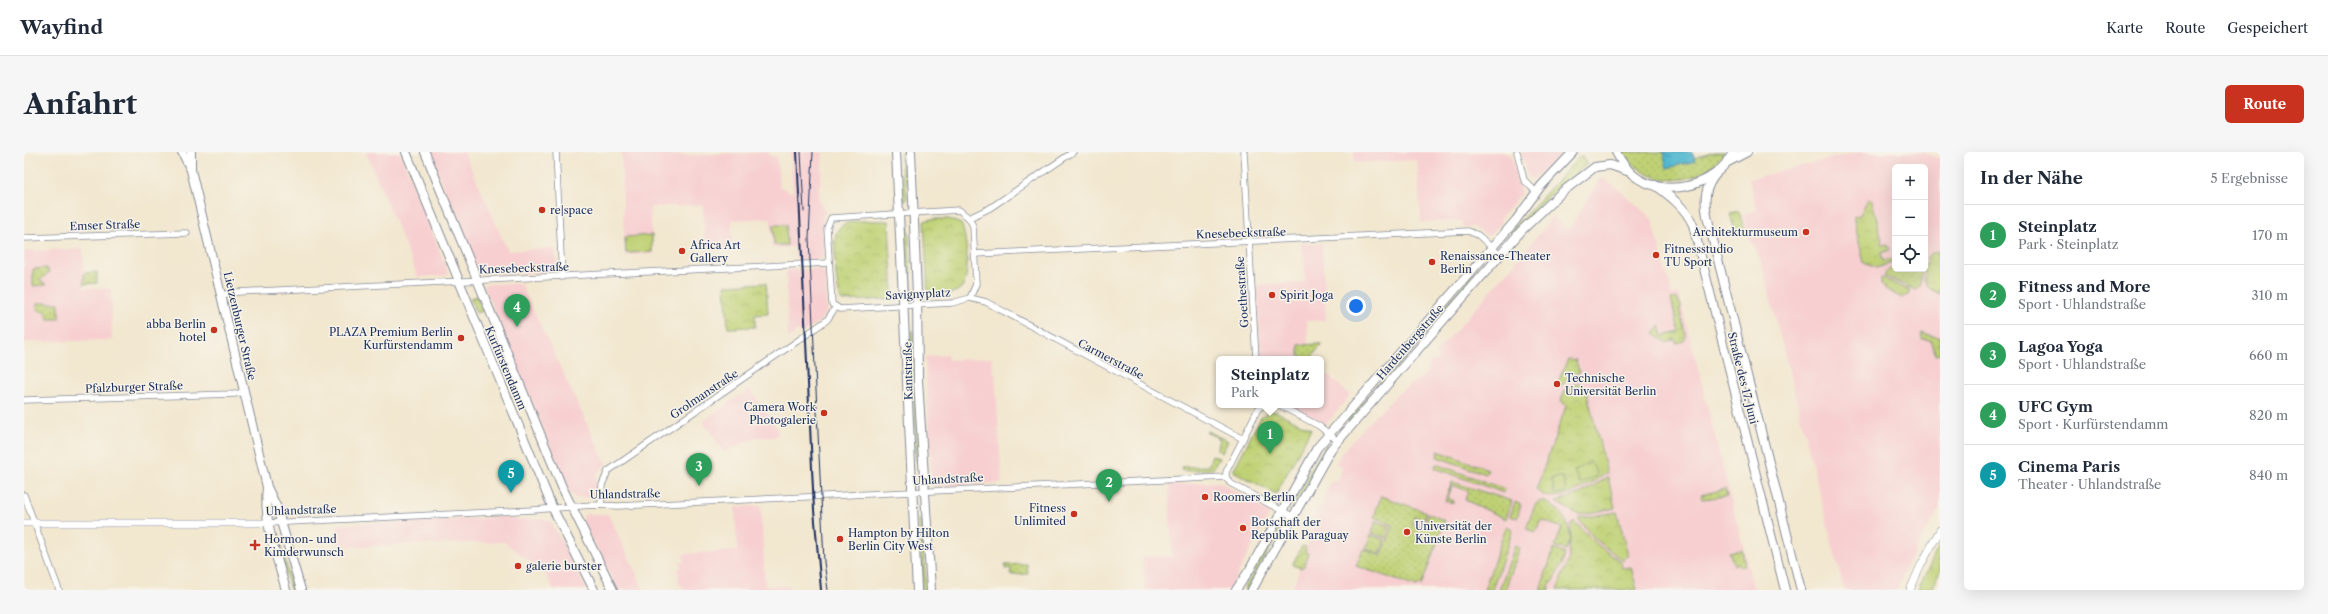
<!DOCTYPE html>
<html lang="de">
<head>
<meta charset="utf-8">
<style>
  :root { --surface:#fff; --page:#f6f6f7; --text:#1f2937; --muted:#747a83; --line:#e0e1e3; --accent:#c8321e }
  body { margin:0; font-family:"Libre Caslon Text",serif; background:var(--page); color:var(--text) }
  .controls { position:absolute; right:12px; top:12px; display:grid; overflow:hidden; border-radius:6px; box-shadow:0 4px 16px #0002 }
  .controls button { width:36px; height:36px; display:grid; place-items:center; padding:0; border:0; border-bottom:1px solid var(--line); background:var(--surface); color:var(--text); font:20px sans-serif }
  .you { position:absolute; left:1332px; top:154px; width:14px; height:14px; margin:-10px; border:3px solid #fff; border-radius:50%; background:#1a73e8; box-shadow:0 0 0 6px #1a73e833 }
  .badge { display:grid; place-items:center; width:26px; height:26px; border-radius:50%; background:var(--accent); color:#fff; font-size:13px; font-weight:700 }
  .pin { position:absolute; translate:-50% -33px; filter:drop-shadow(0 1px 2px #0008) }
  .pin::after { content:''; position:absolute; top:21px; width:14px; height:12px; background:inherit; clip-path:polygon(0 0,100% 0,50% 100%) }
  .popup { position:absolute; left:1192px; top:204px; width:108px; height:52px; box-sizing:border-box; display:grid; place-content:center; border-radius:6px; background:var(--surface); filter:drop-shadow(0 1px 3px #0005); font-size:13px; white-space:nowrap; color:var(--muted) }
  .popup b { font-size:15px; color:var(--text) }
  .popup::after { content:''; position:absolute; left:50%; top:100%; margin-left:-8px; border:8px solid transparent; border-top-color:var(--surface) }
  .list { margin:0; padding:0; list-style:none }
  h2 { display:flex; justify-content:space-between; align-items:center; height:52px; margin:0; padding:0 16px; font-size:17px }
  h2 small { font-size:13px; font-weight:400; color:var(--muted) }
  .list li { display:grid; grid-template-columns:26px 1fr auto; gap:12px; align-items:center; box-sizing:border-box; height:60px; padding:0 16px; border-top:1px solid var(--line) }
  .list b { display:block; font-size:15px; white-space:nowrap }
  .list p { margin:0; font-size:13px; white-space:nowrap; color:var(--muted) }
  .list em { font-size:13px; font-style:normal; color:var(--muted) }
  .icon { flex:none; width:22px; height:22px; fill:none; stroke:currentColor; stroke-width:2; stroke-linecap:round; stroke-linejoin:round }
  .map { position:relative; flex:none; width:1916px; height:438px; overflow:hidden; border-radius:6px }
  header { display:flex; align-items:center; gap:24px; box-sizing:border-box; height:56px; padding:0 20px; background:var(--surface); border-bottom:1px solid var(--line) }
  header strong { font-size:19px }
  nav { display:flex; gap:22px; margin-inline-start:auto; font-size:14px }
  .intro { display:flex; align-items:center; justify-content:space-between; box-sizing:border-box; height:96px; padding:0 24px }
  h1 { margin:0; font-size:28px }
  .button { padding:10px 18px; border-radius:6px; background:var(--accent); color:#fff; font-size:14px; font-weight:700 }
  main { display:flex; gap:24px; padding:0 24px }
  aside { flex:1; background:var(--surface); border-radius:6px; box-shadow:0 4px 16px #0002 }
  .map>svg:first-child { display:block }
  .built { fill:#f7cfd0; fill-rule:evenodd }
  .grass { fill:url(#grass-dots); stroke:#6d806a }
  .park { fill:url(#park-crowns); stroke:#6d806a }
  .garden { fill:url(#garden-furrows); stroke:#6d806a }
  .pitch { fill:#bfd175; stroke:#6d806a }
  .water { fill:url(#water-ripples); stroke:#367497 }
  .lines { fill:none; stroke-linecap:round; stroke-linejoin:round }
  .minor-casing { stroke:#868b96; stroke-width:7 }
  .tertiary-casing { stroke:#868b96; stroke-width:8 }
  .secondary-casing { stroke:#868b96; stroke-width:10 }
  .primary-casing { stroke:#868b96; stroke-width:10 }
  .minor { stroke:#fff; stroke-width:5.5 }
  .tertiary { stroke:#fff; stroke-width:7 }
  .secondary { stroke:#fff; stroke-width:8 }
  .primary { stroke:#fff; stroke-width:8 }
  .tram { stroke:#1b2f5e; stroke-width:1 }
  .rail { stroke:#1b2f5e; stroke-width:2 }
  .poi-dot { fill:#c8321e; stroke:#f7f3e8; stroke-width:1.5 }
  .labels { text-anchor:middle; stroke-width:3; stroke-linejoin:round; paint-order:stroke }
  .poi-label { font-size:11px; fill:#1b2f5e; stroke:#f7f3e8; text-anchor:start }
  .street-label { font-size:11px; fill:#1b2f5e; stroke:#f7f3e8 }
</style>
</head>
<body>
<header>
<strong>Wayfind</strong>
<nav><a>Karte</a><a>Route</a><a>Gespeichert</a></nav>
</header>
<div class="intro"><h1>Anfahrt</h1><a class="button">Route</a></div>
<main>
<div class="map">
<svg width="1916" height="438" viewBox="0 0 1916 438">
  <defs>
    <pattern id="grass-dots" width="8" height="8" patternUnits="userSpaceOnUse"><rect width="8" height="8" fill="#bfd175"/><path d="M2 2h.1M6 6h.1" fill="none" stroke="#a4b468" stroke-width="1.8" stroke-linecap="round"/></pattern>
    <pattern id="park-crowns" width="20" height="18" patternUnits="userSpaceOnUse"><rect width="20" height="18" fill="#bfd175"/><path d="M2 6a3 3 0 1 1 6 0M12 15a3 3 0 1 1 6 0" fill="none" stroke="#a4b468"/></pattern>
    <pattern id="garden-furrows" width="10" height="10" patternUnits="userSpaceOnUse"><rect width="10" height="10" fill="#bfd175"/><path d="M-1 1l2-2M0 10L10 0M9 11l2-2" fill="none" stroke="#a4b468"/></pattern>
    <pattern id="water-ripples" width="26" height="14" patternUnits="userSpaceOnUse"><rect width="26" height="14" fill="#51b8d0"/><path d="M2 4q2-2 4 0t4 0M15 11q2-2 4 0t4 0" fill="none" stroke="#4296ac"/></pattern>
  </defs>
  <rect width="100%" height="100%" fill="#f7f3e8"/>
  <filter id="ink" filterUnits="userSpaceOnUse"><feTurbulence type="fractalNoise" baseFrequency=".025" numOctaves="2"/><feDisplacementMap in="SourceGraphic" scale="8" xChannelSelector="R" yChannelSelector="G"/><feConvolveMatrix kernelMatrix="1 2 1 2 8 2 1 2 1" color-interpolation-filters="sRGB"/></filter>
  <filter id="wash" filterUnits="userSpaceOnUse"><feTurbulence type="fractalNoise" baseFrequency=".012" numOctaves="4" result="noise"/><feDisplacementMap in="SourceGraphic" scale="16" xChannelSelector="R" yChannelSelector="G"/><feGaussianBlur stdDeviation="0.9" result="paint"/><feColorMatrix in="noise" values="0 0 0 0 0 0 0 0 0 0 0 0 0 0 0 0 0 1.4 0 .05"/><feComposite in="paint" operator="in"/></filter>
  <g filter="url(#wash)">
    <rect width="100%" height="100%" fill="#f2e7cf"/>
    <g class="built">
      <path d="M342,0H376L424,120L423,123L394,125Z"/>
      <path d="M405,0H440L484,99L531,96L533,118L525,121H454Z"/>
      <path d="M597,0H643L644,4L745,0V4H753L755,34L769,41L766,0H799L795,49L801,60L799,64L800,104L796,107L772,109L771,95L748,96L747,66L708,68V98L682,99L679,53L626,55L629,102L601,103Z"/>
      <path d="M1330,0H1482L1483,3L1487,2L1497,42L1476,67L1477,71L1464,84L1449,75H1439L1438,69L1397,70L1393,8L1331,11Z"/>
      <path d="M1497,0H1539L1509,28L1504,24Z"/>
      <path d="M1834,0H1897L1916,6V356L1883,413L1873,438H1820L1738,112L1731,96L1724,87L1718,62L1733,58L1725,27ZM1871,15H1901V117H1871Z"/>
      <path d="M1577,26L1591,34L1628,67L1648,143L1655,142L1730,438H1268L1276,415L1268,413L1278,394L1282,395L1285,390L1292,371L1290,365L1294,357L1297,356L1306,329L1314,330L1319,314L1311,312L1322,296L1346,269L1375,241L1404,220L1407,210L1413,209L1415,204L1411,202L1494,108L1529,64L1545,77Z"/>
      <path d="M1298,91L1302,168L1283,169L1284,193H1275V204L1282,207H1236L1233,133L1281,130L1280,104L1276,92Z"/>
      <path d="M59,97L60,136H87L88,188L0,190V99Z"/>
      <path d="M796,117L802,121V161L795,170L779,180L774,179L764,186L762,118Z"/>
      <path d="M461,132H497L582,312L572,323V340L568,345L552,346L545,339L460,135Z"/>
      <path d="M924,203V208L968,206L969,220H971L978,331L912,334L908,333L901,205Z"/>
      <path d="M1297,217L1326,243L1302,272L1264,253H1297Z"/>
      <path d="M726,237L753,277L754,285H733L700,300L679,269Z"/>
      <path d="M1196,330L1246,361L1205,438H1121L1119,405L1148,404L1145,333Z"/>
      <path d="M737,354L741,434H766V438H658V433H655L654,417L657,416L656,410H660L659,402L713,399L711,355Z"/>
      <path d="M562,362H584L620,438H594L559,371V365Z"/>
      <path d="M481,365L496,368L520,367L527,370L563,438H530L520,420L480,390L315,395L313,373Z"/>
    </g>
    <g class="grass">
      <path d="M877,0H881L883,48H879Z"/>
      <path d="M1599,0H1639L1643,16L1671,9L1670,6L1691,0H1701C1675,36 1625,38 1599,0Z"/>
      <path d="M1557,3L1564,11L1517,51L1490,82L1487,79Z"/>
      <path d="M1715,59L1720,77L1711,79L1706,61Z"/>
      <path d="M880,75H884L888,138L884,139Z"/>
      <path d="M1456,115L1453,123L1388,198L1385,195Z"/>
      <path d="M23,116L25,120L16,129L22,133L9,134V117Z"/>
      <path d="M1871,116L1898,117L1896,134L1892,138L1860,124L1862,119Z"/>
      <path d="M73,120V131L60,132V121Z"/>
      <path d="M1857,125L1885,138V142L1878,146L1861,137V135L1857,132Z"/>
      <path d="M453,144L459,159L452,161L446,146Z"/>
      <path d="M1653,146L1657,154L1656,159L1662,185L1660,189L1652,191L1651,187L1643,191L1630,181L1636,173L1639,184L1655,180L1647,147Z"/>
      <path d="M13,151H35V167H24L22,161L13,157Z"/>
      <path d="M886,179H889L895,308H892Z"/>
      <path d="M1298,192L1286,207L1275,204V193Z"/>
      <path d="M1382,200L1385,202L1325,270L1323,268Z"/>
      <path d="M1544,207L1552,208L1555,220L1536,234L1533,232Z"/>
      <path d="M1302,293L1305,295L1271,353L1267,352Z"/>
      <path d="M1414,299L1464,317L1462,322L1413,305Z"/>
      <path d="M1412,312L1481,337L1480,341L1411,316Z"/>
      <path d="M1428,330L1488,349L1482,367L1441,348L1444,339L1428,333L1424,346L1430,349V351L1421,349Z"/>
      <path d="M1701,337L1703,344L1678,347L1677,343Z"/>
      <path d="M1357,344L1402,360L1400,367L1390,364L1388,373L1400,377L1404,361L1421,369L1397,434L1394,433L1393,435L1332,414L1339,397L1357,404L1369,373L1350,365Z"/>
      <path d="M1517,349C1538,353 1553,381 1542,398L1531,394L1538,376L1517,368L1512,380L1502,377L1511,353Z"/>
      <path d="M895,368H898L902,438H898Z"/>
      <path d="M1352,369L1366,374L1362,386L1348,381Z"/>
      <path d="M1255,373L1258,375L1223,438H1220Z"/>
      <path d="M1347,383L1361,388L1356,402L1342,397Z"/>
      <path d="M253,388H256L269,438H266Z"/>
      <path d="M1491,394L1496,396L1481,438H1475Z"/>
      <path d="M1530,397L1541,402L1538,413L1525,435L1526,438H1516Z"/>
      <path d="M1718,398L1721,414L1716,415L1715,412L1710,413L1705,400Z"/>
      <path d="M1003,412L1004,422L987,423V416L981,417V413Z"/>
    </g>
    <g class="park">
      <path d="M1844,47L1848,48L1859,93L1864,92L1866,98L1857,101L1859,109L1871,107V110L1852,116L1840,111L1830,69V64L1836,63Z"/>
      <path d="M909,67H925L937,72C943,83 947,127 937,136C929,144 914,142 904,144L900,69Z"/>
      <path d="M865,69L869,147L818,149C812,142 809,93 812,82C813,78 815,75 819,73C827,67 853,69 865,69Z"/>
      <path d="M1916,99V142C1895,133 1900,126 1903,106L1906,102Z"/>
      <path d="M742,131L744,162L731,163V175L704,176L701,133Z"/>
      <path d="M1898,181L1916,186V202L1912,203L1906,188L1898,187Z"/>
      <path d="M1555,231L1562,237L1583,321C1562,334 1532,356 1512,338L1542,254L1537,248L1543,234Z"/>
      <path d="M1246,259L1253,260L1287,277L1252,342L1209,319L1237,265Z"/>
      <path d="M1584,325L1591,356L1555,363L1532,350L1557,341Z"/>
      <path d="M1593,360L1604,404L1600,405L1599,409L1571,387L1555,368V366Z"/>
      <path d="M1550,369L1574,393L1597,410L1598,416L1607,415L1613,438H1533L1545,406L1547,373Z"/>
      <path d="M1916,391V419L1908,438H1894Z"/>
    </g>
    <g class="garden">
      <path d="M1183,279L1204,289L1198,301L1193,298L1196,287L1182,280Z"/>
      <path d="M1188,303L1195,306L1189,317L1159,319L1158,315L1184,314Z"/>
      <path d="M1491,350L1497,353L1493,366L1486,364Z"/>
      <path d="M1482,375L1489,378L1468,438H1460Z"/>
      <path d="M1278,394L1282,395L1281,400L1284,401L1280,414L1277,416L1268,413Z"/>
    </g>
    <g class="pitch">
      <path d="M749,73H762L763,93H750Z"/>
      <path d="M628,83V100L602,101L601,85Z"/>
      <path d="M1567,310L1574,323L1556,332L1550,319Z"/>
      <path d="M1539,325L1542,340L1530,342L1528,326Z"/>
    </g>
    <path class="water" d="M1639,0H1668L1671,9L1643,16Z"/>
  </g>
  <g filter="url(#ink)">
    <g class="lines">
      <g class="minor-casing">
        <g id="minor">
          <path d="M532,0L538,125"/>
          <path d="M1220,0L1232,207"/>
          <path d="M1493,0L1500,28L1512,40"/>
          <path d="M935,58L945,66L949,74L952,132L946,146L928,151L816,157L808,152L803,76L807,66Z"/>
          <path d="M945,66L966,56L1049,0"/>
          <path d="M0,86L163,81"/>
          <path d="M951,102L1444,79L1454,83L1476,103"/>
          <path d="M197,143L214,140L804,111"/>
          <path d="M946,146L962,150L1219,287"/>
          <path d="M0,248L211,242L220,240"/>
          <path d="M1239,253L1234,257L1202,320V325L1206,331L1268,364"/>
          <path d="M1255,253L1295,274L1314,289"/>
          <path d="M0,343L35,438"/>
          <path d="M577,353L578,333L584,319L772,190L803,168L811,156"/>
          <path d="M244,371L509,358L568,353L594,354L1202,325"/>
        </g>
      </g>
      <g class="tertiary-casing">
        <g id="tertiary">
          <path d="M0,371H244"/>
          <path d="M1886,438L1897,413L1916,378"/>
        </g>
      </g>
      <g class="secondary-casing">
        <g id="secondary">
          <path d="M158,0L167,18L243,335L253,356L277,438"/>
          <path d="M382,0L529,357L570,438"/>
          <path d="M401,0L538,335L589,438"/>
          <path d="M872,0L893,438"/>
          <path d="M887,0L893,142L894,228L907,438"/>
          <path d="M1704,10L1723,0"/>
          <path d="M167,17V0"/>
          <path d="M243,336C239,370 253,405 262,438"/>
          <path d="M1212,438L1226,417L1293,296L1492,68L1517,34L1549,0"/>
          <path d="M1228,438L1307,297L1498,78L1538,40L1571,15L1586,13L1606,20"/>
        </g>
      </g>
      <g class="primary-casing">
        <g id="primary">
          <path d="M1592,0C1596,8 1602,16 1608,22C1638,48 1693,35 1709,0"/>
          <path d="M1692,22C1681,35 1680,47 1683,64L1777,438"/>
          <path d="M1631,33C1646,44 1662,56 1669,73L1761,438"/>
        </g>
      </g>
      <use href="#minor" class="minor"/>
      <use href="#tertiary" class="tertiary"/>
      <use href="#secondary" class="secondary"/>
      <use href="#primary" class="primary"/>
      <g class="tram">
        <path d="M777,0L780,60"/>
        <path d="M789,0L785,86L800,410L804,438"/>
      </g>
      <path class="rail" d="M773,0L790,358L797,438"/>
    </g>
  </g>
  <g class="poi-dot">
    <circle cx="518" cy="58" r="4"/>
    <circle cx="1782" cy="80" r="4"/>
    <circle cx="658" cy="99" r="4"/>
    <circle cx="1632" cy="103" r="4"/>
    <circle cx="1408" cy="110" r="4"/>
    <circle cx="1248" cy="143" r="4"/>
    <circle cx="190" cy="178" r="4"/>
    <circle cx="437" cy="186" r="4"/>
    <circle cx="1533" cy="232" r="4"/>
    <circle cx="800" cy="261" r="4"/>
    <circle cx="1181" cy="345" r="4"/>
    <circle cx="1050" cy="362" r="4"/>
    <circle cx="1219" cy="376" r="4"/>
    <circle cx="1383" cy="380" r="4"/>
    <circle cx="816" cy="387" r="4"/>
    <path d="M229 387h4v4h4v4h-4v4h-4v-4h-4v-4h4z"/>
    <circle cx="494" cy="414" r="4"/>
  </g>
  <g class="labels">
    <g class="poi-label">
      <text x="526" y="62">re|space</text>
      <text x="1774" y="84" text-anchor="end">Architekturmuseum</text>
      <text x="666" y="97">Africa Art<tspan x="666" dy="13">Gallery</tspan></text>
      <text x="1640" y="101">Fitnessstudio<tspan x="1640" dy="13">TU Sport</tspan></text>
      <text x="1416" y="108">Renaissance-Theater<tspan x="1416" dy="13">Berlin</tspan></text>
      <text x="1256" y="147">Spirit Joga</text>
      <text x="182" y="176" text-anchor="end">abba Berlin<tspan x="182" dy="13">hotel</tspan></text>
      <text x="429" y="184" text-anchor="end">PLAZA Premium Berlin<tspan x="429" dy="13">Kurfürstendamm</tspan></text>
      <text x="1541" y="230">Technische<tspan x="1541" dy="13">Universität Berlin</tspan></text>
      <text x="792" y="259" text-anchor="end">Camera Work<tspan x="792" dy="13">Photogalerie</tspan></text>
      <text x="1189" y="349">Roomers Berlin</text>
      <text x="1042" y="360" text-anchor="end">Fitness<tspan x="1042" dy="13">Unlimited</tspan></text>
      <text x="1227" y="374">Botschaft der<tspan x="1227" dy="13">Republik Paraguay</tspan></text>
      <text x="1391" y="378">Universität der<tspan x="1391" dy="13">Künste Berlin</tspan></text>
      <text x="824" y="385">Hampton by Hilton<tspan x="824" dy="13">Berlin City West</tspan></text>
      <text x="240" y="391">Hormon- und<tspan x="240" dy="13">Kimderwunsch</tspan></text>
      <text x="502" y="418">galerie burster</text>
    </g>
    <g class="street-label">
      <text transform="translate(81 73) rotate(-2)" y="4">Emser Straße</text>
      <text transform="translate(1217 81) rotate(-2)" y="4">Knesebeckstraße</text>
      <text transform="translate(500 116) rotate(-2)" y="4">Knesebeckstraße</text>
      <text transform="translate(1218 140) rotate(-94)" y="4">Goethestraße</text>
      <text transform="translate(894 142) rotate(-3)" y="4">Savignyplatz</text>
      <text transform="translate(216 174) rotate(77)" y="4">Lietzenburger Straße</text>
      <text transform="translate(1386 190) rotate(-49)" y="4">Hardenbergstraße</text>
      <text transform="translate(1087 207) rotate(28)" y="4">Carmerstraße</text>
      <text transform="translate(482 216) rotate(67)" y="4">Kurfürstendamm</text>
      <text transform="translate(884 219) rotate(-91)" y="4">Kantstraße</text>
      <text transform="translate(1719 226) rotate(76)" y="4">Straße des 17. Juni</text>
      <text transform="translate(110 235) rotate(-2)" y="4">Pfalzburger Straße</text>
      <text transform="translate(680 242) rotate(-34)" y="4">Grolmanstraße</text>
      <text transform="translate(924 327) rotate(-3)" y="4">Uhlandstraße</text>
      <text transform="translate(601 342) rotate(-1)" y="4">Uhlandstraße</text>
      <text transform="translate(277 358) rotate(-2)" y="4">Uhlandstraße</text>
    </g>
  </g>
</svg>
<div class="controls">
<button>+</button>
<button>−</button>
<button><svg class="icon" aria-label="locate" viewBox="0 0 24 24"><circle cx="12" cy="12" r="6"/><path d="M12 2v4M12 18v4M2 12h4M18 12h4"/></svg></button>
</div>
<div class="you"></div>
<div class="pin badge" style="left:1246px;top:302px;background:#2e9e5b">1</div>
<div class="popup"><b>Steinplatz</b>Park</div>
<div class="pin badge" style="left:1085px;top:350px;background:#2e9e5b">2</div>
<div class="pin badge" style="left:675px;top:334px;background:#2e9e5b">3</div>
<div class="pin badge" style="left:493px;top:175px;background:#2e9e5b">4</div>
<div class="pin badge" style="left:487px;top:341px;background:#0f9aa8">5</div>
</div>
<aside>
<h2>In der Nähe<small>5 Ergebnisse</small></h2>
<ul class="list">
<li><span class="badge" style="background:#2e9e5b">1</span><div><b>Steinplatz</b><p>Park · Steinplatz</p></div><em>170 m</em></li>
<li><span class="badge" style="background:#2e9e5b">2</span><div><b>Fitness and More</b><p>Sport · Uhlandstraße</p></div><em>310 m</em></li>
<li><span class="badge" style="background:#2e9e5b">3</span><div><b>Lagoa Yoga</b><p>Sport · Uhlandstraße</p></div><em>660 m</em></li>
<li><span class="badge" style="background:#2e9e5b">4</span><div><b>UFC Gym</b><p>Sport · Kurfürstendamm</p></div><em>820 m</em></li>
<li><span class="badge" style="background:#0f9aa8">5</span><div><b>Cinema Paris</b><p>Theater · Uhlandstraße</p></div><em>840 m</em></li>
</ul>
</aside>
</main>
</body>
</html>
